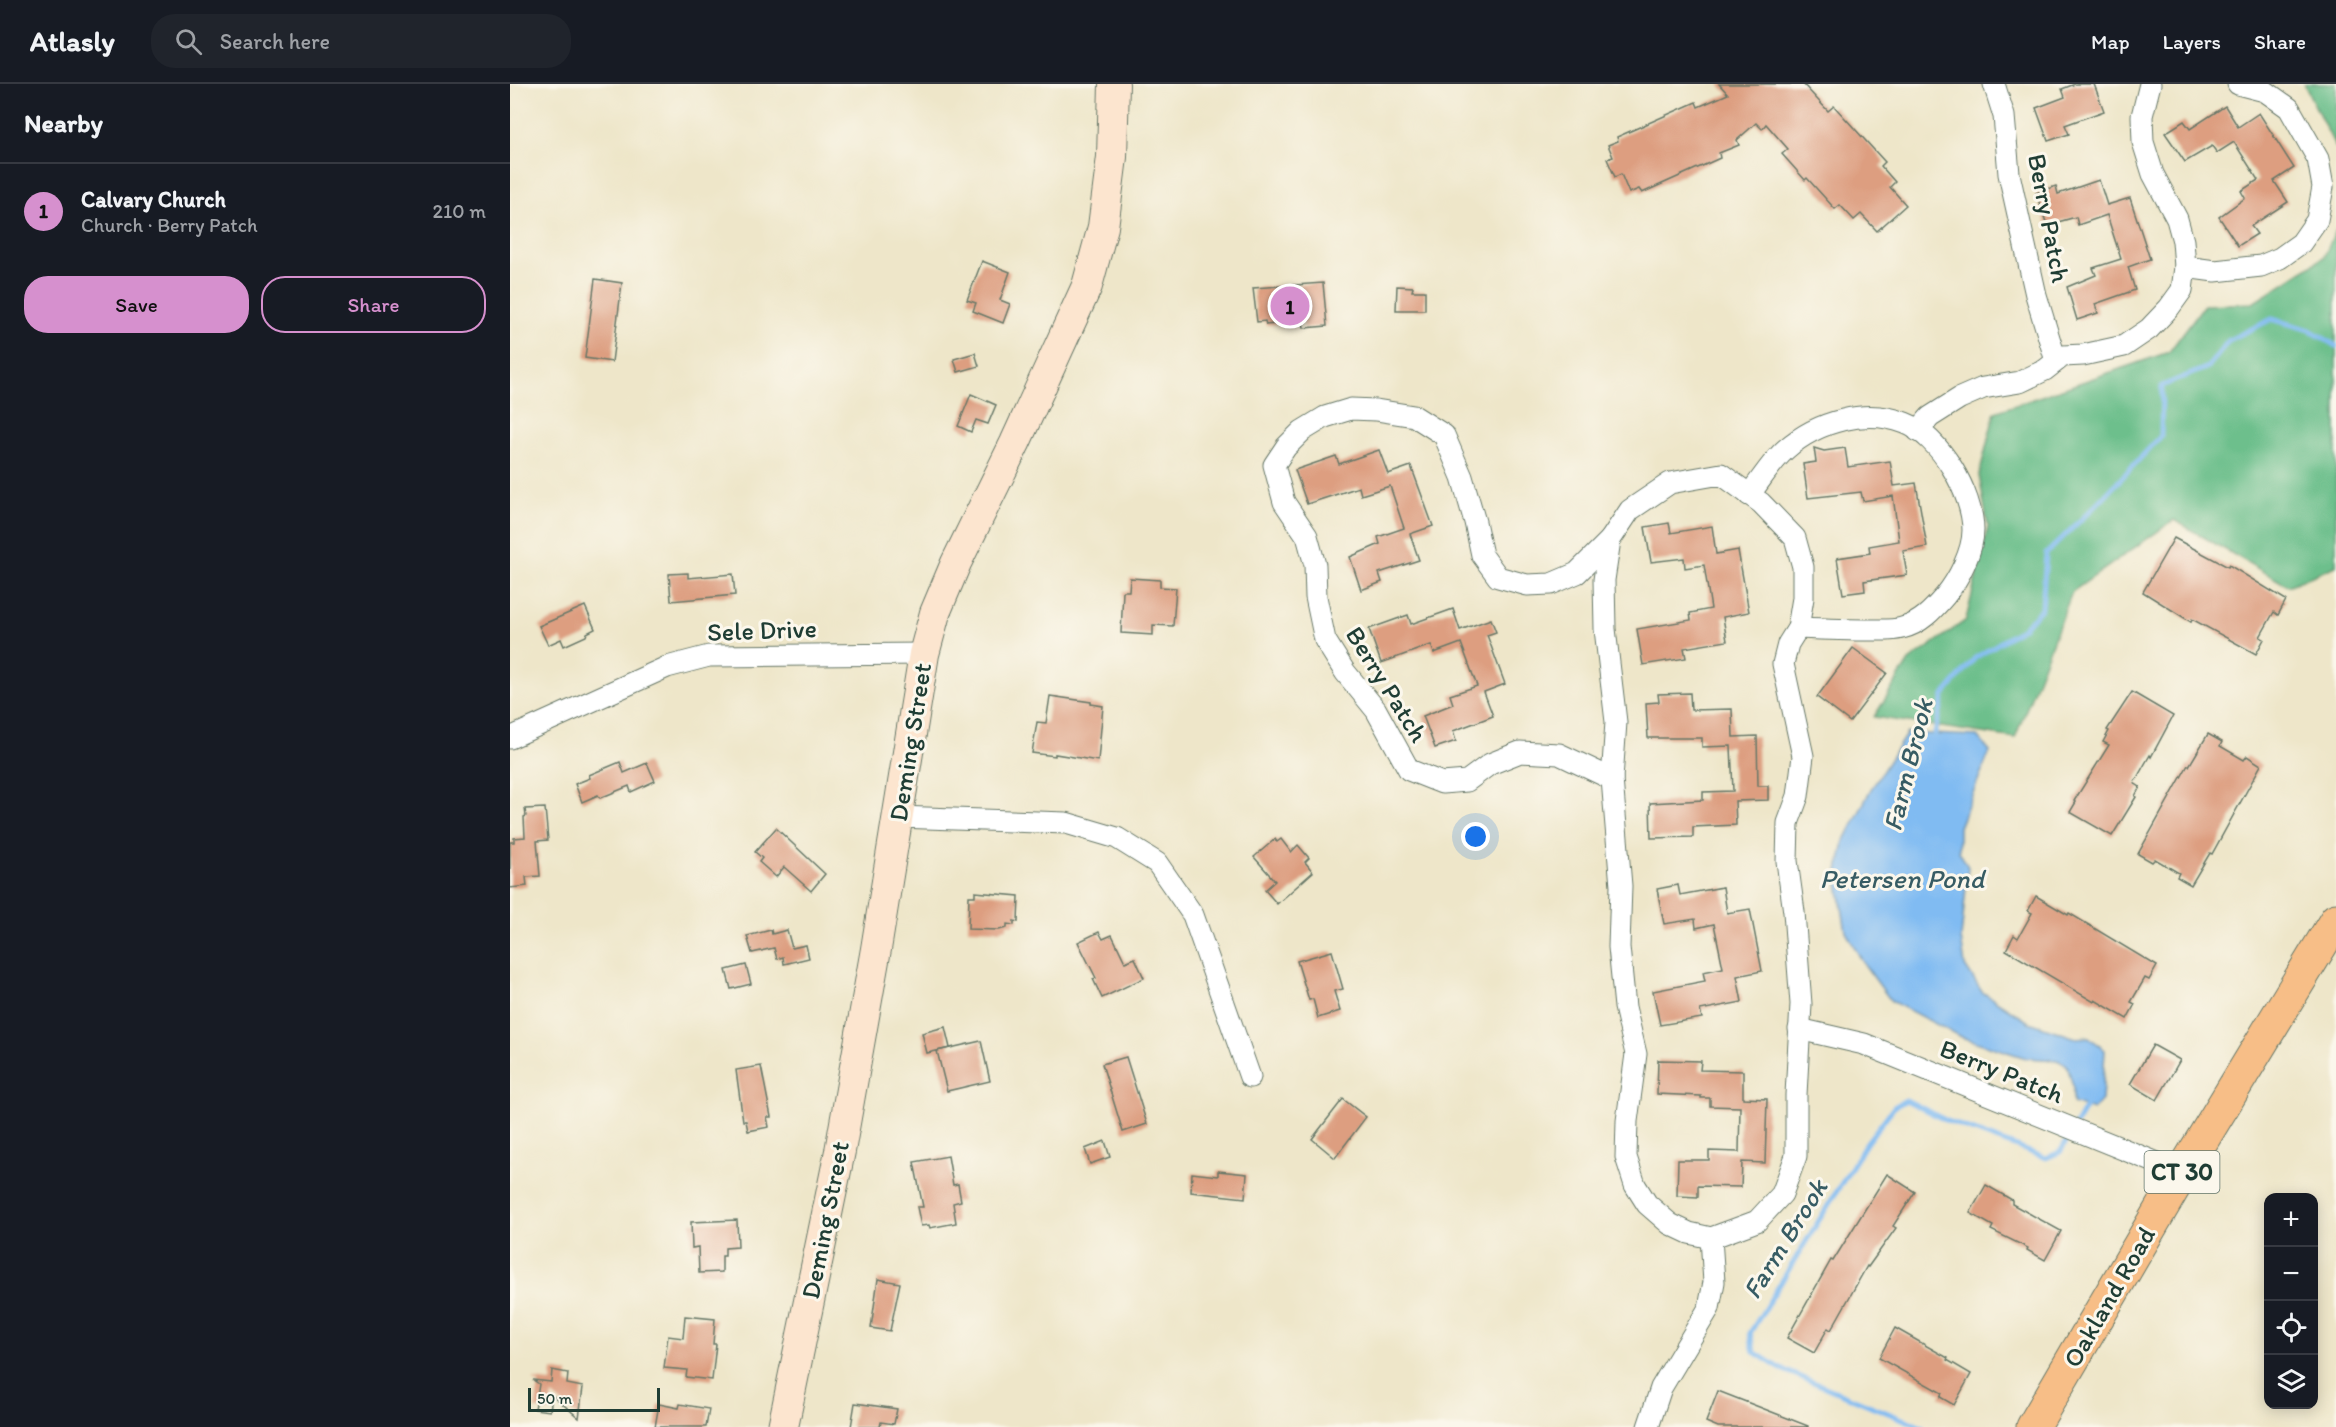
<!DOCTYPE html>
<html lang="en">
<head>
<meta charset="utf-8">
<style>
  :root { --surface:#171b24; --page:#20242c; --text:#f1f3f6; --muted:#9ea1a6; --line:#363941; --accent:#d690ce }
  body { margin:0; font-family:Itim,sans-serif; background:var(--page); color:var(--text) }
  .controls { position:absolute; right:18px; bottom:18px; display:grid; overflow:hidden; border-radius:12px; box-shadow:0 3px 15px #0003 }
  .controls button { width:54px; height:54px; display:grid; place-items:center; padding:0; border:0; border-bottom:2px solid var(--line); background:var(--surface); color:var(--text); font:30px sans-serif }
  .scale { position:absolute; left:18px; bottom:15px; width:132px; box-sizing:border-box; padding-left:6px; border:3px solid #1f3d34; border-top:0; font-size:16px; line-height:21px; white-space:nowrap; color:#1f3d34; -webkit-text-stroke:4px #fbf7ec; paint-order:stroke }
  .you { position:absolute; left:966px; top:753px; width:21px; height:21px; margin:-15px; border:4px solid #fff; border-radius:50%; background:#1a73e8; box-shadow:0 0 0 9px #1a73e833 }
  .badge { display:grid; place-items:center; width:39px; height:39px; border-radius:50%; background:var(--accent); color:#111; font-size:20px; font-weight:700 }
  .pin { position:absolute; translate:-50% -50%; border:3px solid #fff; box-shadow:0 2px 6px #0006 }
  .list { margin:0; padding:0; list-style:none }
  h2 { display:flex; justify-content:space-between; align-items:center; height:78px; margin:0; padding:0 24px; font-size:26px }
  h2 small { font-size:20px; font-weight:400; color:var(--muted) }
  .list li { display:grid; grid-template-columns:39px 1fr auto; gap:18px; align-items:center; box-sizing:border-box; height:96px; padding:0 24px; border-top:2px solid var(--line) }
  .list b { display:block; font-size:22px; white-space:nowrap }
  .list p { margin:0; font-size:20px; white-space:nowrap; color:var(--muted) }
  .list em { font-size:20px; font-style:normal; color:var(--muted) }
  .actions { display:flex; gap:12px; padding:18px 24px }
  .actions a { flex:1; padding:14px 0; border:2px solid var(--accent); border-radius:24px; text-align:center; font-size:21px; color:var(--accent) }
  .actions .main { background:var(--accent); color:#111 }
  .icon { flex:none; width:33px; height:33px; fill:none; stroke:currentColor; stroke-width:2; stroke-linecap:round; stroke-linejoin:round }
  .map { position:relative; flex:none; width:1826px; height:1343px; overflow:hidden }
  header { display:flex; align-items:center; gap:36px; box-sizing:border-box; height:84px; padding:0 30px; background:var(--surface); border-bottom:2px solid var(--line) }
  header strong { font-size:28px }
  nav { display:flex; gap:33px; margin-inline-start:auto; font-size:21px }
  .search { width:420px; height:54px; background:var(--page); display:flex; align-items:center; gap:15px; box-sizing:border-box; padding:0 21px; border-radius:24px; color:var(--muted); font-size:22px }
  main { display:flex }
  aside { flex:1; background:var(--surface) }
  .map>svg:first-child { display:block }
  .forest { fill:#6dbf8c; stroke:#467e60; stroke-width:1.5 }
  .water { fill:#80bbf2; stroke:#507c93; stroke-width:1.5 }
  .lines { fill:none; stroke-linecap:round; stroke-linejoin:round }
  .stream { stroke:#80bbf2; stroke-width:5 }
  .building { fill:#dd9e80 }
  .street-casing { stroke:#677868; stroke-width:23 }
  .secondary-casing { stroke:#677868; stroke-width:32 }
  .primary-casing { stroke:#677868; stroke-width:35 }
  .street { stroke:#fff; stroke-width:21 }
  .secondary { stroke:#fce5cf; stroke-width:30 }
  .primary { stroke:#f7be87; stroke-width:33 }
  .labels { text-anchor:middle; stroke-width:6; stroke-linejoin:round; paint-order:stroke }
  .shield { fill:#fbf7ec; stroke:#61756b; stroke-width:1.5 }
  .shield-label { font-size:24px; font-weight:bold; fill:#1f3d34 }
  .street-label { font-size:26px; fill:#1f3d34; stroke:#fbf7ec }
  .water-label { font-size:27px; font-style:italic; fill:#375c64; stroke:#fbf7ec }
</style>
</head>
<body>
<header>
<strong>Atlasly</strong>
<div class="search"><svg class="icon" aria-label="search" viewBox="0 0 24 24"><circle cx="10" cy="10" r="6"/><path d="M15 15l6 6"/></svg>Search here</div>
<nav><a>Map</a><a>Layers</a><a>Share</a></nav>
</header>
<main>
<aside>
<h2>Nearby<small></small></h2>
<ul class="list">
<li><span class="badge">1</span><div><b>Calvary Church</b><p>Church · Berry Patch</p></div><em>210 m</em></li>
</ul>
<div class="actions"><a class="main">Save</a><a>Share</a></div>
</aside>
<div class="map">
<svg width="1826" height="1343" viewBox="0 0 1826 1343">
  <rect width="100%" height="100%" fill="#fbf7ec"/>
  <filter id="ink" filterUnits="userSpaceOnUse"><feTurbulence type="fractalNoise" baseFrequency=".0167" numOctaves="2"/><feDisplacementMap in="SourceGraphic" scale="12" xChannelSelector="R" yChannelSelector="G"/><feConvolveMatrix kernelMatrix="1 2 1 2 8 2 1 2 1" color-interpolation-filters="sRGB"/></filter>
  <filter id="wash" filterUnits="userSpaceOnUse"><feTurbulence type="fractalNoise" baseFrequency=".008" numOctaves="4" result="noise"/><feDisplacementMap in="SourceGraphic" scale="24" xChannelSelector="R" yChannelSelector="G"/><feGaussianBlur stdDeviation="1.35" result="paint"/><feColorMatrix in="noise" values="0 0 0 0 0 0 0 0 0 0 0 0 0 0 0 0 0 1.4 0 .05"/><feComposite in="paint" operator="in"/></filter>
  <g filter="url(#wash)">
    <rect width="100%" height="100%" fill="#eee6c9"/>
    <g class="forest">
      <path d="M1794,0H1826V64Z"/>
      <path d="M1826,146V482L1778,502L1664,436L1562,508L1505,654L1364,633L1399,577L1456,536L1478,443L1469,391L1485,328L1659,268L1694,221L1743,219L1814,173Z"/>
    </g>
    <path class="water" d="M1397,649L1467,652L1480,667L1449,743V767L1458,783L1451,854L1455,882L1472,908L1519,938L1566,954L1579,953L1595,966L1592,1016L1583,1026L1563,1019V1002L1557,981L1547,976L1516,974L1451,953L1381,917L1354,880L1336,848L1327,792L1334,758L1361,705Z"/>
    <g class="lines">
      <g class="stream">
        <path d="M1423,657L1434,611L1465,574L1513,544L1532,524L1536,470L1590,417L1651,352L1652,302L1698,283L1719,256L1762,235L1800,246L1826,262"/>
        <path d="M1566,1040L1578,1019"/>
        <path d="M1412,1343L1269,1284L1244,1268L1240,1249L1357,1058L1384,1023L1396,1016L1435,1036L1536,1074L1550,1068L1562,1048"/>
      </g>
    </g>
    <g id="blocks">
      <g class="building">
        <path d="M1209,0H1293L1318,27L1324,22L1375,78L1371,82L1385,98L1380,103L1396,121L1367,147L1351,130L1344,136L1330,121L1325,125L1297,94L1295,96L1272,70L1278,65L1256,40L1252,45L1246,39L1227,56L1229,61L1209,69L1210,74L1132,109L1129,105L1119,109L1111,90L1105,93L1097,75L1103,73L1098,61L1108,57L1107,53L1186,18L1188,23L1218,10Z"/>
        <path d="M1565,0H1584L1594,27L1555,41L1559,50L1538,57L1526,24L1555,13L1552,5Z"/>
        <path d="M1715,22L1728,43L1749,29L1784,84L1764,97L1778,118L1741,142L1747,150L1728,162L1709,133L1735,114L1731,107L1748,96L1724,58L1707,69L1702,62L1675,78L1655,49L1674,37L1680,45Z"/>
        <path d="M1589,96L1597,121L1620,114L1640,175L1618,183L1625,206L1585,220L1588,229L1567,236L1557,203L1586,191L1583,184L1611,175L1597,131L1568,141L1566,133L1537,141L1526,109L1546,102L1548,110Z"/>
        <path d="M472,177L500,188L490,216L500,220L493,239L463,227L466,219L457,216Z"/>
        <path d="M85,195L112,199L102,278L75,274Z"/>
        <path d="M813,199L817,242L794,244L793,237L756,241L755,237L747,238L743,204Z"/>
        <path d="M887,202L903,203L902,207H915V226H886Z"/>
        <path d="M465,269L469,282L448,288L444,275Z"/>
        <path d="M461,310L486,321L478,340L466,336L461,348L448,342Z"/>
        <path d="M1304,364L1314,367L1335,364L1338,383L1380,377L1384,402L1406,399L1417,463L1393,467L1397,491L1354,497L1355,507L1333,510L1327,474L1360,469L1359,462L1389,457L1383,412L1353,417L1351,408L1298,414L1293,380L1306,378Z"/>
        <path d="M869,366L878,390L901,382L923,442L900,450L909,476L869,489L872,498L851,506L840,473L870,460L868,453L894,444L880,402L851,411L849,403L797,420L785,386L826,372L829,380Z"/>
        <path d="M1159,439L1161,449L1202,442L1206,470L1228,466L1239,528L1213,533L1217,557L1174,564L1176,574L1133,581L1127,545L1181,536L1180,529L1201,525L1194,481L1175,484L1174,474L1141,478L1135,443Z"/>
        <path d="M1664,454L1718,483L1719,481L1776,516L1768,531L1764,528L1750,553L1754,555L1746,570L1682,535L1681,538L1633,508Z"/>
        <path d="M178,489V494L223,490L225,511L161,517L159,490Z"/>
        <path d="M620,494L650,496V503L666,504L663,542L643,541V551L611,549L613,507H619Z"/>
        <path d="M75,522L85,545L77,549L76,552L54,562L51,555L38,561L29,542Z"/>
        <path d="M943,525L950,546L981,535L986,548L977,551L995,600L974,608L983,632L943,647L946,657L925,664L913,632L943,620L940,611L967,602L951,559L924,569L921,561L871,579L859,545L898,531L901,540Z"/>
        <path d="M1343,564L1377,589L1340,638L1307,613Z"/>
        <path d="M1622,608L1663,632L1641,673L1640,671L1624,699L1630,703L1625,712L1626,713L1602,752L1560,728L1566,718L1564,717L1599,661L1593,658L1599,647L1597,646Z"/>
        <path d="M1180,609L1181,626L1222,625L1223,653L1247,652L1248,702H1258V716L1225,717L1226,741L1183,743V753L1141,754L1140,719L1193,716V708L1223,707L1221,662L1192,663V654H1138L1136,619L1149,618L1148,610Z"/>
        <path d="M540,612L581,618V620L593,622L588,677L545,670V672L522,669L527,638L536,639Z"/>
        <path d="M1698,650L1712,658L1710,662L1734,676L1737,672L1751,681L1702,770L1700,769L1681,801L1667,793L1669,789L1645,775L1642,778L1628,770L1678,681L1679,682Z"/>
        <path d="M110,678L114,689L137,679L145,697L121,708L119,702L90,714L88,711L72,718L65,700L80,694L79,691Z"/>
        <path d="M35,724L38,756L27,757L30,792L16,793L17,802L0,804V758H4V754L15,753L14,733L16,732L15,725Z"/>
        <path d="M266,744L315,790L301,807L274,783L266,793L249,778L252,774L245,768Z"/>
        <path d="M765,755L767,758L771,755L781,768L788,761L799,774L795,778L803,788L767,820L755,806L765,797L744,773Z"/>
        <path d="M1168,801L1170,811L1213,803L1217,829L1240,825L1252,887L1227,892L1232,918L1190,926L1192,934L1150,941L1143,907L1195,897L1193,888L1213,884L1204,840L1186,844L1185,835L1154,840L1147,805Z"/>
        <path d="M465,808L509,812L508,838L504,837V841L497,840V844L489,846L458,845L459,812H465Z"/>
        <path d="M1526,812L1558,831L1559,829L1647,882L1639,896L1635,894L1621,918L1625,920L1617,935L1585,916L1584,918L1496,866L1504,851L1508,854L1522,829L1518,827Z"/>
        <path d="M261,846L262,850L277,846L282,864L296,861L299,874L274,880L273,873L267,875L264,864L242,869L237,852Z"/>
        <path d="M589,848L593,855L602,851L615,878L625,874L634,894L592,914L583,895L586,894L568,858Z"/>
        <path d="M822,867L833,905L824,907L830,927L808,934L803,915L799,916L787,877Z"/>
        <path d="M236,881L241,900L221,905L216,886Z"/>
        <path d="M435,943L440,964L417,969L412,949Z"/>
        <path d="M471,957L480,997L437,1007L427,967Z"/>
        <path d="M1643,961L1670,976L1647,1016L1620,1000Z"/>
        <path d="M616,973L637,1040L613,1048L592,980Z"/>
        <path d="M1148,976L1191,977L1190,986L1233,987V1014L1257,1015L1255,1079L1232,1078L1231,1103L1188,1102V1113L1167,1112L1168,1076H1199V1067L1229,1068L1230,1023L1200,1022V1014H1191V1012L1147,1010Z"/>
        <path d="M251,982L261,1033H257L259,1043L238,1047L236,1037H233L226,986Z"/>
        <path d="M833,1015L856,1033L825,1074L802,1055Z"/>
        <path d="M595,1057L600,1073L580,1080L575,1065Z"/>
        <path d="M438,1072L443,1101L448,1100L451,1117L443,1119L446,1139L420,1144L419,1141L411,1142L407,1123H413L404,1078Z"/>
        <path d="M708,1087L737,1090L735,1114L681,1108L682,1089L708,1092Z"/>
        <path d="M1377,1090L1405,1108L1383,1142L1386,1144L1358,1183L1357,1182L1321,1246L1318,1244L1304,1269L1277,1254L1321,1176L1323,1177Z"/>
        <path d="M1476,1101L1502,1116V1120L1551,1147L1535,1176L1517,1166L1518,1164L1481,1146L1483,1142L1460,1129Z"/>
        <path d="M227,1136L228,1163L215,1164V1172H212V1188L189,1189L188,1163L182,1164L181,1138Z"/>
        <path d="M368,1195L390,1199L380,1247L361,1244Z"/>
        <path d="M175,1232L205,1235L203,1260H206L202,1296L176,1293L177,1286L154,1284L158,1252L173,1254Z"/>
        <path d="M1385,1244L1438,1274L1437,1276L1461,1290L1444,1321L1430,1313L1432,1309L1369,1274Z"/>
        <path d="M42,1286L58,1289L57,1300L73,1303L69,1334L42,1311L40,1327L25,1325L29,1300L23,1296L41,1298Z"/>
        <path d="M1208,1307L1298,1342V1343H1208L1196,1338Z"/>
        <path d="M345,1319L387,1325L384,1340L371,1338L370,1343H341Z"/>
        <path d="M149,1320L169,1324L170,1320L199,1325L196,1343H145Z"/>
      </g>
    </g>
  </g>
  <g filter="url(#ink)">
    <use href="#blocks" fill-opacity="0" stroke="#677868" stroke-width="1.5"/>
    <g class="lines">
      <g class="street-casing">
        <g id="street">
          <path d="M1484,0L1494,32L1499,90L1513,153L1526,211L1546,277"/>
          <path d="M1675,183L1705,187L1751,182L1770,174L1791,159L1807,136L1813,103L1808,75L1779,24L1755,7L1728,0"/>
          <path d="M1408,347L1420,333L1450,314L1473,304L1510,298L1535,286L1553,272L1573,271L1614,262L1639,245L1659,224L1672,206L1675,183L1673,157L1667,135L1643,90L1633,58L1632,32L1640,0"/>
          <path d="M1211,390L1251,419L1285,454L1293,483V514L1288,544L1278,560L1273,580L1293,672L1288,712L1278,739L1277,777L1284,828L1291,920L1286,1011V1072L1272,1110L1247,1137L1201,1154L1179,1149L1160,1140L1137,1120L1125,1101L1116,1073L1117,1037L1126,970L1115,923L1109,863L1111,802L1102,695L1106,638L1095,545L1094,496L1100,456L1120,426L1160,399Z"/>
          <path d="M1239,411C1251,396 1262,377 1276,365C1308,337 1356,324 1395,339C1430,352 1463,410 1463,446C1463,468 1448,496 1435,512C1423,526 1410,540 1392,544C1382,547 1370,546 1360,546C1336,546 1312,545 1288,544"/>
          <path d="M1100,456L1067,489L1041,500L1017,501L988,493L972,471L965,438L952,393L934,351L904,332L866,326L841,325L815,333L792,347L776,363L764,381L774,418L797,452L805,481L806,513L815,556L835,588L866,626L899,686L932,699L957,697L980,680L1010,668L1049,670L1102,695"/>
          <path d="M0,654L157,583L199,572L414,570"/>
          <path d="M388,733L556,739L607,754L647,779L683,831L740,993"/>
          <path d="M1289,945L1354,960L1672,1089"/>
          <path d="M1138,1343L1151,1304L1199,1224L1204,1198L1201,1154"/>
        </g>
      </g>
      <g class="secondary-casing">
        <path id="secondary" d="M273,1343L330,1067L366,865L414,570L425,529L446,479L505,359L577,202L593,143L602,73L604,0"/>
      </g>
      <g class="primary-casing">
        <path id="primary" d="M1523,1343L1672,1089L1826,836"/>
      </g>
      <use href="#street" class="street"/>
      <use href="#secondary" class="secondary"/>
      <use href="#primary" class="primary"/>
    </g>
  </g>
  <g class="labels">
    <rect class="shield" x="1634.5" y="1067" width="75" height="42" rx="4.5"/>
    <g class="shield-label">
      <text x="1672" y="1096">CT 30</text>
    </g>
    <g class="street-label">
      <text transform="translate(1539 134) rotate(79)" y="9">Berry Patch</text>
      <text transform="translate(252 546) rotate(-2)" y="9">Sele Drive</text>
      <text transform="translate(877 600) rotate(58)" y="9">Berry Patch</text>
      <text transform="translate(400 658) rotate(-81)" y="9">Deming Street</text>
      <text transform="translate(1492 987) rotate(22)" y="9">Berry Patch</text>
      <text transform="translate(315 1136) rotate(-79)" y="9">Deming Street</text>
      <text transform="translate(1599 1213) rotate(-60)" y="9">Oakland Road</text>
    </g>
    <g class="water-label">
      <text transform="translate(1398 681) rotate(-76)" y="9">Farm Brook</text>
      <text x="1392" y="804">Petersen Pond</text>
      <text transform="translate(1275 1155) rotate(-58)" y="9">Farm Brook</text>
    </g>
  </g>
</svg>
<div class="controls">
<button>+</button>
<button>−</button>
<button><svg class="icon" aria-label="locate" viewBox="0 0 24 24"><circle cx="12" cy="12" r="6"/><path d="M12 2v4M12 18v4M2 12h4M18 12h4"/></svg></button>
<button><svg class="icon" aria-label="layers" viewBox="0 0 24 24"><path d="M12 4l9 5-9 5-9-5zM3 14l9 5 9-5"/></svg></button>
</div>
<div class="scale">50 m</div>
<div class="you"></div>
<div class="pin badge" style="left:780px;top:222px">1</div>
</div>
</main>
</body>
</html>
